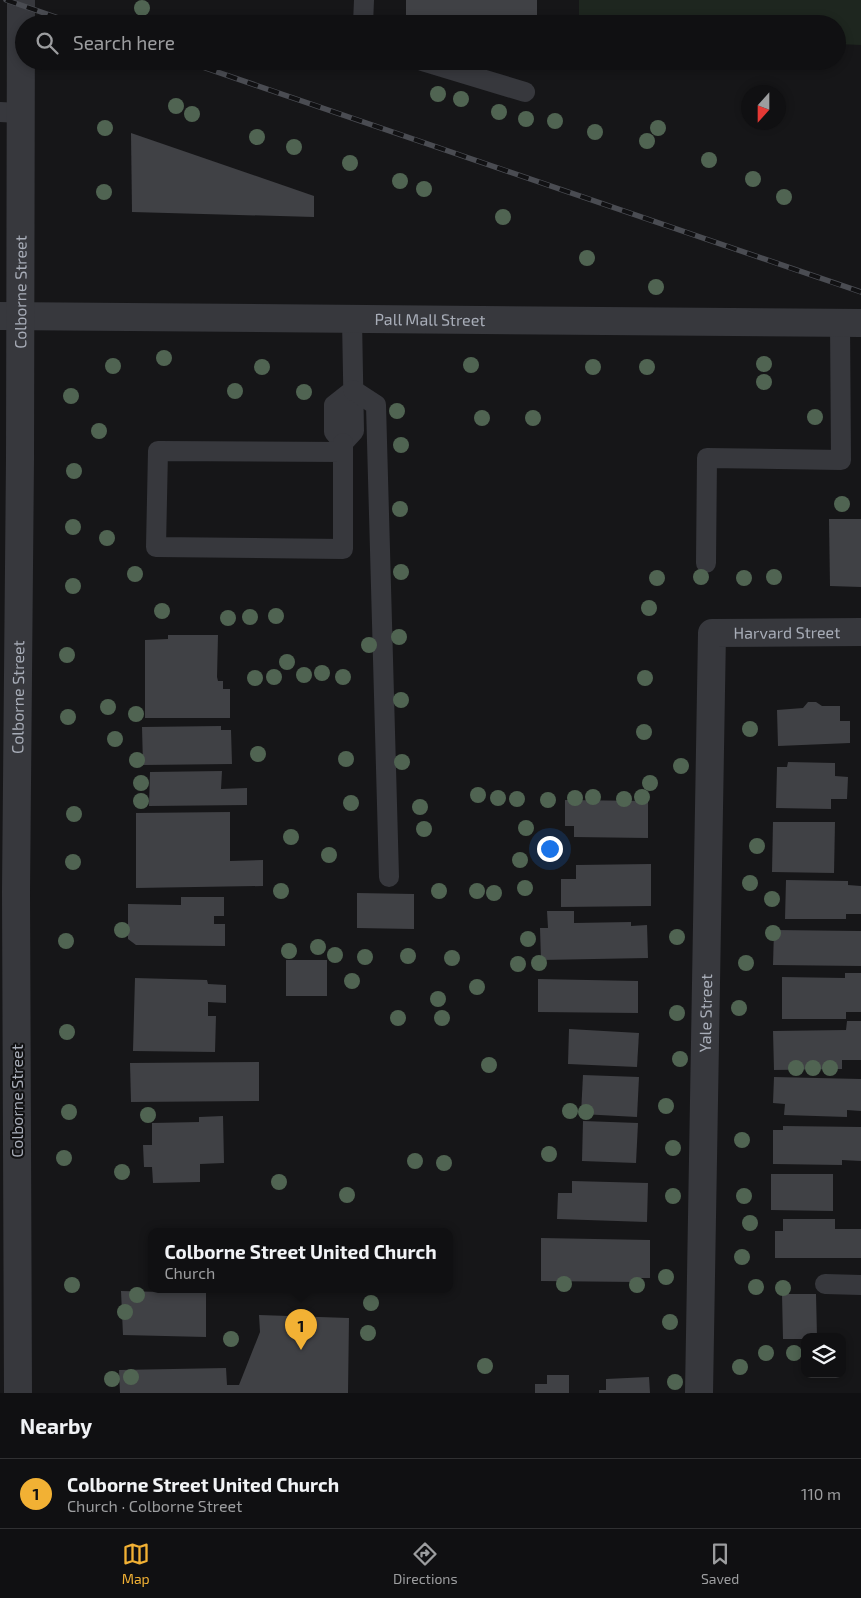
<!DOCTYPE html>
<html lang="en">
<head>
<meta charset="utf-8">
<style>
  :root { --surface:#101012; --page:#19191b; --text:#f1f3f6; --muted:#9c9d9f; --line:#303032; --accent:#f2b134 }
  body { margin:0; font-family:"Exo 2",sans-serif; background:var(--page); color:var(--text) }
  .controls { position:absolute; right:15px; bottom:15px; display:grid; overflow:hidden; border-radius:10px; box-shadow:0 2px 8px #0003 }
  .controls button { width:45px; height:45px; display:grid; place-items:center; padding:0; border:0; border-bottom:1px solid var(--line); background:var(--surface); color:var(--text); font:25px sans-serif }
  .compass { position:absolute; left:741px; top:85px; width:45px; height:45px; border-radius:50%; background:var(--surface); box-shadow:0 2px 8px #0003; rotate:201deg }
  .you { position:absolute; left:549px; top:848px; width:18px; height:18px; margin:-12px; border:4px solid #fff; border-radius:50%; background:#1a73e8; box-shadow:0 0 0 8px #1a73e833 }
  .badge { display:grid; place-items:center; width:32px; height:32px; border-radius:50%; background:var(--accent); color:#111; font-size:16px; font-weight:700 }
  .pin { position:absolute; translate:-50% -41px; filter:drop-shadow(0 1px 2px #0008) }
  .pin::after { content:''; position:absolute; top:26px; width:18px; height:15px; background:inherit; clip-path:polygon(0 0,100% 0,50% 100%) }
  .popup { position:absolute; left:148px; top:1228px; width:305px; height:65px; box-sizing:border-box; display:grid; place-content:center; border-radius:10px; background:var(--surface); filter:drop-shadow(0 1px 4px #0005); font-size:16px; white-space:nowrap; color:var(--muted) }
  .popup b { font-size:19px; color:var(--text) }
  .popup::after { content:''; position:absolute; left:50%; top:100%; margin-left:-10px; border:10px solid transparent; border-top-color:var(--surface) }
  .list { margin:0; padding:0; list-style:none }
  h2 { display:flex; justify-content:space-between; align-items:center; height:65px; margin:0; padding:0 20px; font-size:21px }
  h2 small { font-size:16px; font-weight:400; color:var(--muted) }
  .list li { display:grid; grid-template-columns:32px 1fr auto; gap:15px; align-items:center; box-sizing:border-box; height:70px; padding:0 20px; border-top:1px solid var(--line) }
  .list b { display:block; font-size:19px; white-space:nowrap }
  .list p { margin:0; font-size:16px; white-space:nowrap; color:var(--muted) }
  .list em { font-size:16px; font-style:normal; color:var(--muted) }
  .icon { flex:none; width:28px; height:28px; fill:none; stroke:currentColor; stroke-width:2; stroke-linecap:round; stroke-linejoin:round }
  .map { position:relative; flex:none; width:861px; height:1393px; overflow:hidden }
  .search { position:absolute; background:var(--surface); box-shadow:0 2px 8px #0003; left:15px; right:15px; top:15px; height:55px; display:flex; align-items:center; gap:12px; box-sizing:border-box; padding:0 18px; border-radius:28px; color:var(--muted); font-size:19px }
  .sheet { height:135px; background:var(--surface) }
  nav { display:flex; justify-content:space-around; align-items:center; box-sizing:border-box; height:70px; border-top:1px solid var(--line); background:var(--surface); font-size:14px; color:var(--muted) }
  nav a { display:grid; justify-items:center; gap:2px }
  nav .on { color:var(--accent) }
  .map>svg:first-child { display:block }
  .green { fill:#1e261f }
  .building { fill:#404145 }
  .lines { fill:none; stroke-linecap:round; stroke-linejoin:round }
  .service { stroke:#37383d; stroke-width:20 }
  .minor { stroke:#37383d; stroke-width:28 }
  .tertiary { stroke:#37383d; stroke-width:28 }
  .rail-casing { stroke:#4a4c52; stroke-width:5.5 }
  .rail { stroke:#111113; stroke-width:4; stroke-dasharray:11; stroke-linecap:butt }
  .tree { fill:#506452 }
  .labels { text-anchor:middle; stroke-width:4; stroke-linejoin:round; paint-order:stroke }
  .street-label { font-size:16px; fill:#a8adb8; stroke:#111113 }
</style>
</head>
<body>
<div class="map">
<svg width="861" height="1393" viewBox="0 0 861 1393">
  <rect width="100%" height="100%" fill="#161618"/>
  <path class="green" d="M579,0H861V45L837,44V24H579Z"/>
  <g class="building">
    <path d="M406,0H537V24H426L406,17Z"/>
    <path d="M131,133L314,196V217L132,212Z"/>
    <path d="M829,519H861V587L830,586Z"/>
    <path d="M168,635H218L217,677L218,681H223V689H230V718H145V640L168,639Z"/>
    <path d="M808,702H816L822,706H840V721H850V743L778,746L777,710L803,708Z"/>
    <path d="M221,726V730H231L232,764L143,765L142,727Z"/>
    <path d="M788,762L835,763V776L848,777L847,799H831V809L776,808L777,767H787Z"/>
    <path d="M222,771L221,789L247,788V805L149,806L150,772Z"/>
    <path d="M565,800L648,801V838L574,837V826H565Z"/>
    <path d="M230,812V861L263,860V886L136,888V813Z"/>
    <path d="M773,822H835L834,873L772,872Z"/>
    <path d="M651,864V906L561,907V879H576V865Z"/>
    <path d="M786,880L848,881V885L861,886V914H846V919H785Z"/>
    <path d="M357,893L414,894V929L357,928Z"/>
    <path d="M181,897H224V916H214V924H225V946L136,945L128,939V904L181,905Z"/>
    <path d="M547,911H574V923L631,922V926L647,925L648,958L541,960L540,928H548Z"/>
    <path d="M774,930L861,931V966L773,965Z"/>
    <rect x="286" y="960" width="41" height="36"/>
    <path d="M845,973H861V1012H846V1019H782V977L845,978Z"/>
    <path d="M135,978L207,980L208,984L226,985V1003L208,1002V1016H216L215,1052L133,1051Z"/>
    <path d="M538,979L638,981V1013L538,1012Z"/>
    <path d="M847,1021H861V1060H842V1069L774,1070L773,1031L846,1030Z"/>
    <path d="M569,1029L639,1033L637,1067L568,1064Z"/>
    <path d="M259,1062V1101L131,1102L130,1063Z"/>
    <path d="M583,1075L639,1077L637,1117L581,1114Z"/>
    <path d="M774,1077L861,1079V1111L847,1110V1117L784,1115L785,1104L773,1103Z"/>
    <path d="M223,1116L224,1163L200,1164V1182L153,1183L152,1167H144L143,1145H152V1123L199,1122V1117Z"/>
    <path d="M583,1121L638,1123L636,1163L582,1161Z"/>
    <path d="M783,1126L861,1127V1161L842,1160V1165L773,1164V1130H783Z"/>
    <path d="M771,1174H833V1211L771,1210Z"/>
    <path d="M572,1181L648,1183L647,1222L557,1219L558,1193H572Z"/>
    <path d="M783,1219H835V1229H861V1258H775V1231H783Z"/>
    <path d="M541,1238L650,1240V1278H636V1282L541,1281Z"/>
    <path d="M162,1289H206V1337L123,1335L121,1291L162,1292Z"/>
    <path d="M782,1294H816L817,1337H805V1339H783Z"/>
    <path d="M259,1315L349,1318L348,1393H120L119,1370L226,1368L227,1385H239L260,1332Z"/>
    <path d="M547,1375H569V1393H535V1384H547Z"/>
    <path d="M649,1377L650,1393H599V1390H606V1379Z"/>
  </g>
  <g class="lines">
    <g class="service">
      <path d="M363,24L364,0"/>
      <path d="M422,61L525,92"/>
      <path d="M0,112L20,113"/>
      <path d="M352,319L354,431L343,443L334,432V405L353,390"/>
      <path d="M353,390L376,405L389,877"/>
      <path d="M343,452L158,451L156,547L343,549V443"/>
      <path d="M706,563L707,458L841,460L840,323"/>
      <path d="M825,1284L861,1285"/>
    </g>
    <g class="minor">
      <path id="s1" d="M0,316L861,323"/>
      <path id="s2" d="M699,1393L712,633L861,632"/>
    </g>
    <path class="tertiary" id="s3" d="M18,1393L16,892L20,459L21,0"/>
    <g class="rail-casing">
      <g id="rail">
        <path d="M6,0L76,24"/>
        <path d="M185,61L861,292"/>
      </g>
    </g>
    <use href="#rail" class="rail"/>
  </g>
  <g class="tree">
    <circle cx="142" cy="8" r="8"/>
    <circle cx="438" cy="94" r="8"/>
    <circle cx="461" cy="99" r="8"/>
    <circle cx="176" cy="106" r="8"/>
    <circle cx="499" cy="112" r="8"/>
    <circle cx="192" cy="114" r="8"/>
    <circle cx="526" cy="119" r="8"/>
    <circle cx="555" cy="121" r="8"/>
    <circle cx="105" cy="128" r="8"/>
    <circle cx="658" cy="128" r="8"/>
    <circle cx="595" cy="132" r="8"/>
    <circle cx="257" cy="137" r="8"/>
    <circle cx="647" cy="141" r="8"/>
    <circle cx="294" cy="147" r="8"/>
    <circle cx="709" cy="160" r="8"/>
    <circle cx="350" cy="163" r="8"/>
    <circle cx="753" cy="179" r="8"/>
    <circle cx="400" cy="181" r="8"/>
    <circle cx="424" cy="189" r="8"/>
    <circle cx="104" cy="192" r="8"/>
    <circle cx="784" cy="197" r="8"/>
    <circle cx="503" cy="217" r="8"/>
    <circle cx="587" cy="258" r="8"/>
    <circle cx="656" cy="287" r="8"/>
    <circle cx="164" cy="358" r="8"/>
    <circle cx="764" cy="364" r="8"/>
    <circle cx="471" cy="365" r="8"/>
    <circle cx="113" cy="366" r="8"/>
    <circle cx="262" cy="367" r="8"/>
    <circle cx="593" cy="367" r="8"/>
    <circle cx="647" cy="367" r="8"/>
    <circle cx="764" cy="382" r="8"/>
    <circle cx="235" cy="391" r="8"/>
    <circle cx="304" cy="392" r="8"/>
    <circle cx="71" cy="396" r="8"/>
    <circle cx="397" cy="411" r="8"/>
    <circle cx="815" cy="417" r="8"/>
    <circle cx="482" cy="418" r="8"/>
    <circle cx="533" cy="418" r="8"/>
    <circle cx="99" cy="431" r="8"/>
    <circle cx="401" cy="445" r="8"/>
    <circle cx="74" cy="471" r="8"/>
    <circle cx="842" cy="504" r="8"/>
    <circle cx="400" cy="509" r="8"/>
    <circle cx="73" cy="527" r="8"/>
    <circle cx="107" cy="538" r="8"/>
    <circle cx="401" cy="572" r="8"/>
    <circle cx="135" cy="574" r="8"/>
    <circle cx="701" cy="577" r="8"/>
    <circle cx="774" cy="577" r="8"/>
    <circle cx="657" cy="578" r="8"/>
    <circle cx="744" cy="578" r="8"/>
    <circle cx="73" cy="586" r="8"/>
    <circle cx="649" cy="608" r="8"/>
    <circle cx="162" cy="611" r="8"/>
    <circle cx="276" cy="616" r="8"/>
    <circle cx="250" cy="617" r="8"/>
    <circle cx="228" cy="618" r="8"/>
    <circle cx="399" cy="637" r="8"/>
    <circle cx="369" cy="645" r="8"/>
    <circle cx="67" cy="655" r="8"/>
    <circle cx="287" cy="662" r="8"/>
    <circle cx="322" cy="673" r="8"/>
    <circle cx="304" cy="675" r="8"/>
    <circle cx="274" cy="677" r="8"/>
    <circle cx="343" cy="677" r="8"/>
    <circle cx="255" cy="678" r="8"/>
    <circle cx="645" cy="678" r="8"/>
    <circle cx="401" cy="700" r="8"/>
    <circle cx="108" cy="707" r="8"/>
    <circle cx="136" cy="714" r="8"/>
    <circle cx="68" cy="717" r="8"/>
    <circle cx="750" cy="729" r="8"/>
    <circle cx="644" cy="732" r="8"/>
    <circle cx="115" cy="739" r="8"/>
    <circle cx="258" cy="754" r="8"/>
    <circle cx="346" cy="759" r="8"/>
    <circle cx="137" cy="760" r="8"/>
    <circle cx="402" cy="762" r="8"/>
    <circle cx="681" cy="766" r="8"/>
    <circle cx="141" cy="783" r="8"/>
    <circle cx="650" cy="783" r="8"/>
    <circle cx="478" cy="795" r="8"/>
    <circle cx="593" cy="797" r="8"/>
    <circle cx="642" cy="797" r="8"/>
    <circle cx="498" cy="798" r="8"/>
    <circle cx="575" cy="798" r="8"/>
    <circle cx="517" cy="799" r="8"/>
    <circle cx="624" cy="799" r="8"/>
    <circle cx="548" cy="800" r="8"/>
    <circle cx="141" cy="801" r="8"/>
    <circle cx="351" cy="803" r="8"/>
    <circle cx="420" cy="807" r="8"/>
    <circle cx="74" cy="814" r="8"/>
    <circle cx="526" cy="828" r="8"/>
    <circle cx="424" cy="829" r="8"/>
    <circle cx="291" cy="837" r="8"/>
    <circle cx="757" cy="846" r="8"/>
    <circle cx="329" cy="855" r="8"/>
    <circle cx="520" cy="860" r="8"/>
    <circle cx="73" cy="862" r="8"/>
    <circle cx="750" cy="883" r="8"/>
    <circle cx="525" cy="888" r="8"/>
    <circle cx="281" cy="891" r="8"/>
    <circle cx="439" cy="891" r="8"/>
    <circle cx="477" cy="891" r="8"/>
    <circle cx="494" cy="893" r="8"/>
    <circle cx="772" cy="899" r="8"/>
    <circle cx="122" cy="930" r="8"/>
    <circle cx="773" cy="933" r="8"/>
    <circle cx="677" cy="937" r="8"/>
    <circle cx="528" cy="939" r="8"/>
    <circle cx="66" cy="941" r="8"/>
    <circle cx="318" cy="947" r="8"/>
    <circle cx="289" cy="951" r="8"/>
    <circle cx="335" cy="955" r="8"/>
    <circle cx="408" cy="956" r="8"/>
    <circle cx="365" cy="957" r="8"/>
    <circle cx="452" cy="958" r="8"/>
    <circle cx="539" cy="963" r="8"/>
    <circle cx="746" cy="963" r="8"/>
    <circle cx="518" cy="964" r="8"/>
    <circle cx="352" cy="981" r="8"/>
    <circle cx="477" cy="987" r="8"/>
    <circle cx="438" cy="999" r="8"/>
    <circle cx="739" cy="1008" r="8"/>
    <circle cx="677" cy="1013" r="8"/>
    <circle cx="398" cy="1018" r="8"/>
    <circle cx="442" cy="1018" r="8"/>
    <circle cx="67" cy="1032" r="8"/>
    <circle cx="680" cy="1059" r="8"/>
    <circle cx="489" cy="1065" r="8"/>
    <circle cx="796" cy="1068" r="8"/>
    <circle cx="813" cy="1068" r="8"/>
    <circle cx="830" cy="1068" r="8"/>
    <circle cx="666" cy="1106" r="8"/>
    <circle cx="570" cy="1111" r="8"/>
    <circle cx="69" cy="1112" r="8"/>
    <circle cx="586" cy="1112" r="8"/>
    <circle cx="148" cy="1115" r="8"/>
    <circle cx="742" cy="1140" r="8"/>
    <circle cx="673" cy="1148" r="8"/>
    <circle cx="549" cy="1154" r="8"/>
    <circle cx="64" cy="1158" r="8"/>
    <circle cx="415" cy="1161" r="8"/>
    <circle cx="444" cy="1163" r="8"/>
    <circle cx="122" cy="1172" r="8"/>
    <circle cx="279" cy="1182" r="8"/>
    <circle cx="347" cy="1195" r="8"/>
    <circle cx="673" cy="1196" r="8"/>
    <circle cx="744" cy="1196" r="8"/>
    <circle cx="750" cy="1223" r="8"/>
    <circle cx="742" cy="1257" r="8"/>
    <circle cx="666" cy="1277" r="8"/>
    <circle cx="564" cy="1284" r="8"/>
    <circle cx="72" cy="1285" r="8"/>
    <circle cx="637" cy="1285" r="8"/>
    <circle cx="756" cy="1287" r="8"/>
    <circle cx="783" cy="1288" r="8"/>
    <circle cx="137" cy="1295" r="8"/>
    <circle cx="371" cy="1303" r="8"/>
    <circle cx="125" cy="1312" r="8"/>
    <circle cx="670" cy="1322" r="8"/>
    <circle cx="368" cy="1333" r="8"/>
    <circle cx="231" cy="1339" r="8"/>
    <circle cx="766" cy="1353" r="8"/>
    <circle cx="794" cy="1353" r="8"/>
    <circle cx="485" cy="1366" r="8"/>
    <circle cx="740" cy="1367" r="8"/>
    <circle cx="131" cy="1377" r="8"/>
    <circle cx="112" cy="1379" r="8"/>
    <circle cx="675" cy="1382" r="8"/>
  </g>
  <g class="labels">
    <g class="street-label">
      <text dy="6" stroke="none"><textPath href="#s3" startOffset="1101">Colborne Street</textPath></text>
      <text dy="6" stroke="none"><textPath href="#s1" startOffset="430">Pall Mall Street</textPath></text>
      <text dy="6" stroke="none"><textPath href="#s2" startOffset="835">Harvard Street</textPath></text>
      <text dy="6" stroke="none"><textPath href="#s3" startOffset="696">Colborne Street</textPath></text>
      <text dy="6" stroke="none"><textPath href="#s2" startOffset="380">Yale Street</textPath></text>
      <text transform="translate(17 1101) rotate(-90)" y="6">Colborne Street</text>
    </g>
  </g>
</svg>
<div class="controls">
<button><svg class="icon" aria-label="layers" viewBox="0 0 24 24"><path d="M12 4l9 5-9 5-9-5zM3 14l9 5 9-5"/></svg></button>
</div>
<svg class="compass" viewBox="-18 -18 36 36"><path d="M0-13l5 13h-10z" fill="#e53935"/><path d="M0 13l5-13h-10z" fill="#9c9d9f"/></svg>
<div class="you"></div>
<div class="pin badge" style="left:301px;top:1350px">1</div>
<div class="popup"><b>Colborne Street United Church</b>Church</div>
<div class="search"><svg class="icon" aria-label="search" viewBox="0 0 24 24"><circle cx="10" cy="10" r="6"/><path d="M15 15l6 6"/></svg>Search here</div>
</div>
<section class="sheet">
<h2>Nearby<small></small></h2>
<ul class="list">
<li><span class="badge">1</span><div><b>Colborne Street United Church</b><p>Church · Colborne Street</p></div><em>110 m</em></li>
</ul>
</section>
<nav>
<a class="on"><svg class="icon" aria-label="map" viewBox="0 0 24 24"><path d="M3 6l6-2 6 2 6-2v14l-6 2-6-2-6 2zM9 4v14M15 6v14"/></svg>Map</a>
<a><svg class="icon" aria-label="directions" viewBox="0 0 24 24"><path d="M12 3l9 9-9 9-9-9zM9 14v-3h6M13 9l2 2-2 2"/></svg>Directions</a>
<a><svg class="icon" aria-label="saved" viewBox="0 0 24 24"><path d="M7 4h10v16l-5-4-5 4z"/></svg>Saved</a>
</nav>
</body>
</html>
